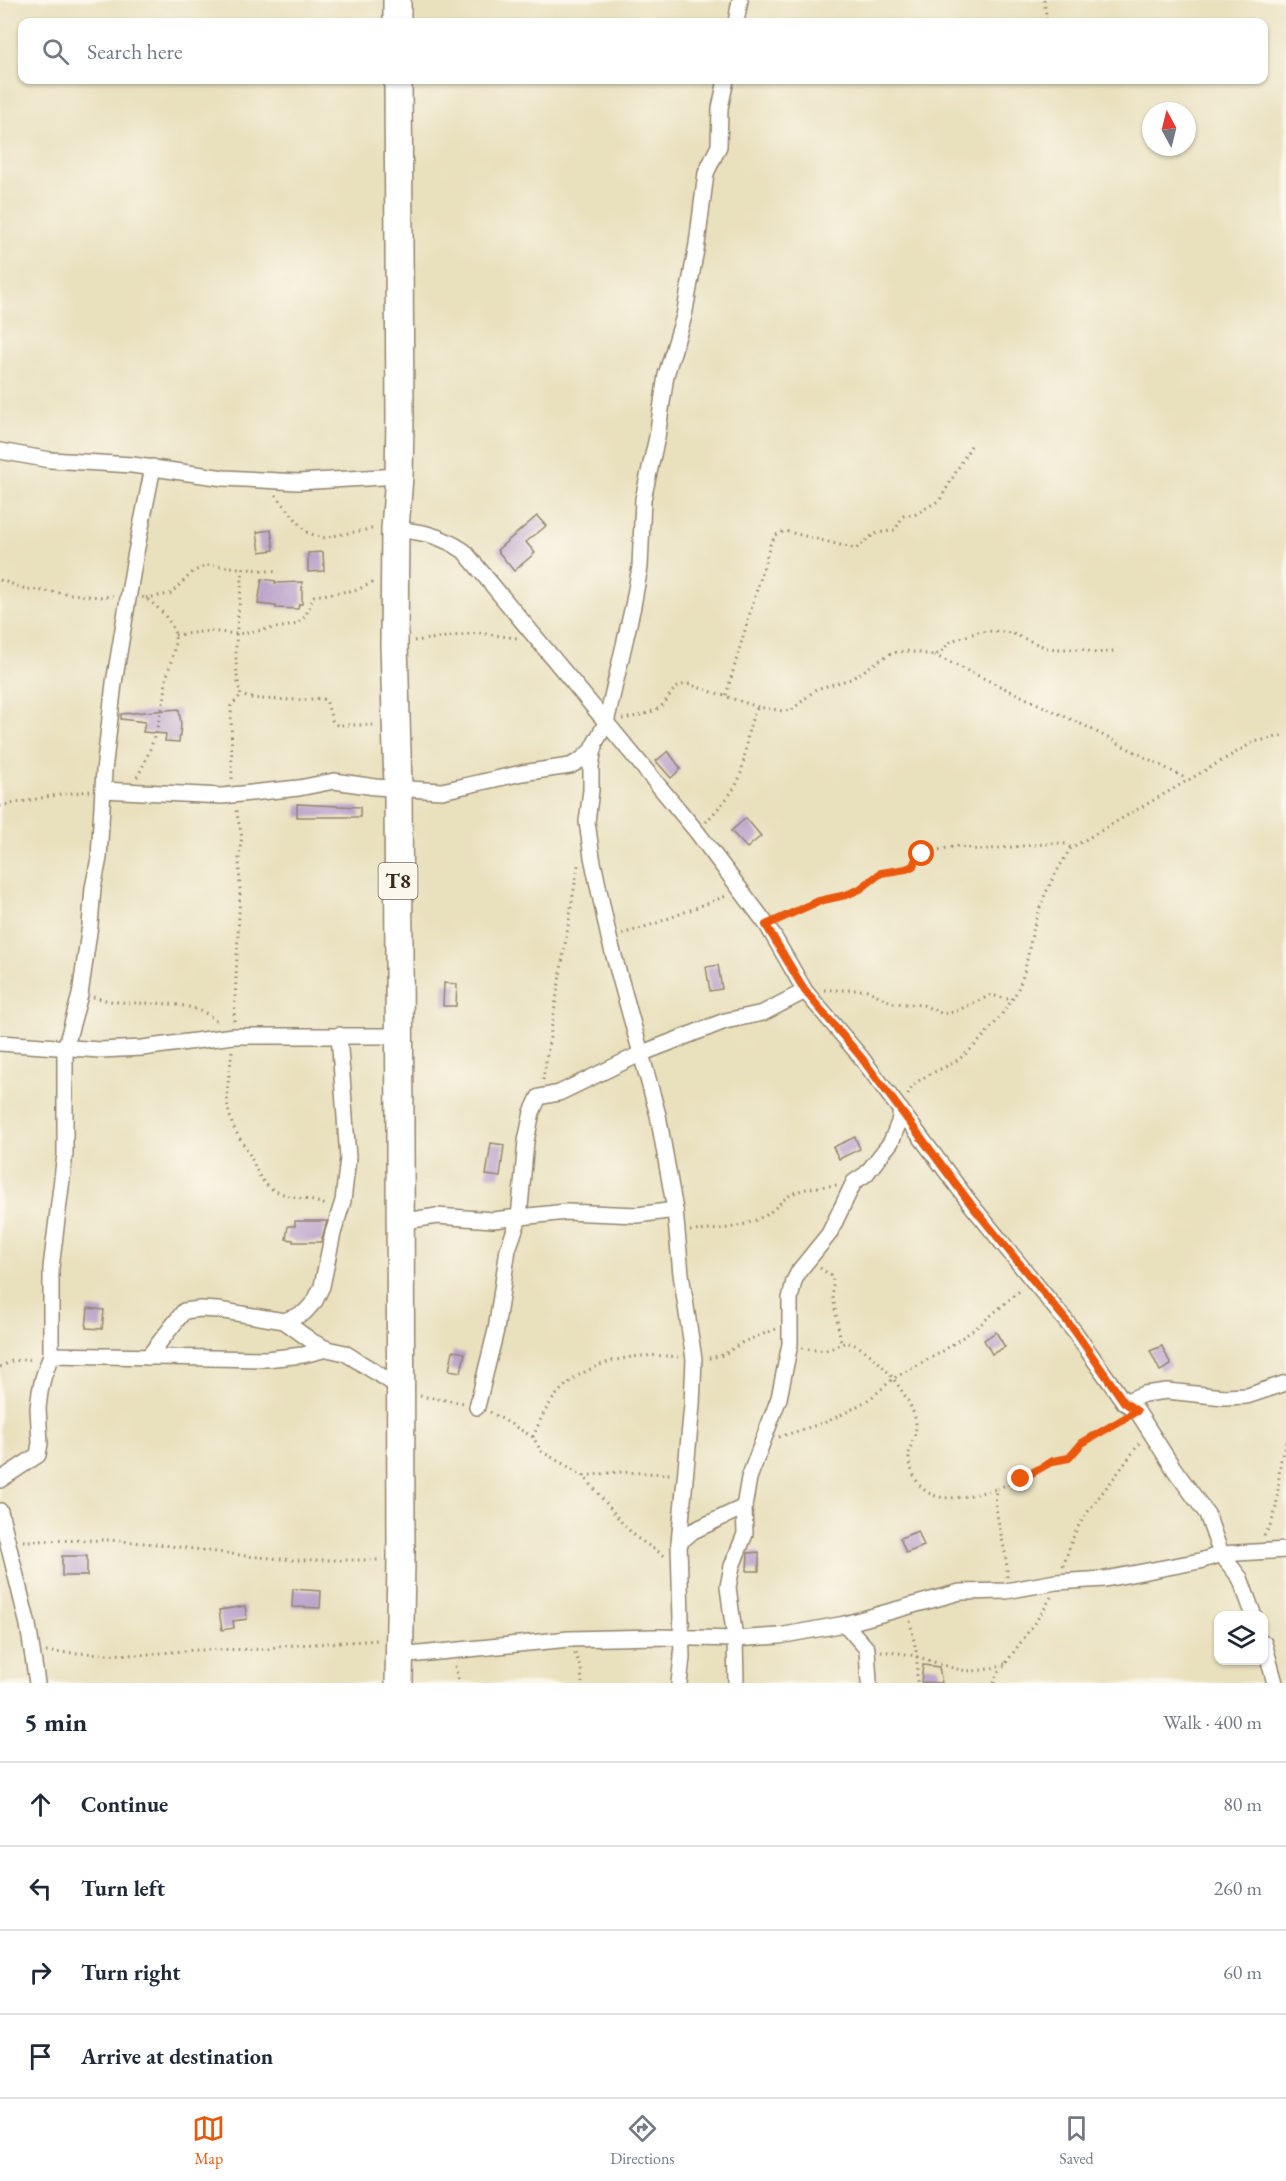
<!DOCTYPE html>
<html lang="en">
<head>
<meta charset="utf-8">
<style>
  :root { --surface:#fff; --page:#f6f6f7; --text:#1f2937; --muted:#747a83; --line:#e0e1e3; --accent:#ea580c }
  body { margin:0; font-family:"EB Garamond",serif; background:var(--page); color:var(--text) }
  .controls { position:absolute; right:18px; bottom:18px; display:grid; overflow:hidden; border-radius:12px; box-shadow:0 2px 4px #0004 }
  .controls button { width:54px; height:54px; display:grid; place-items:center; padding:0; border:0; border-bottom:2px solid var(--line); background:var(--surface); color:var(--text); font:30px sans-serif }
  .compass { position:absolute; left:1142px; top:102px; width:54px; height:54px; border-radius:50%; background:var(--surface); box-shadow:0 2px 4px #0004; rotate:353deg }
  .stop { position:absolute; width:18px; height:18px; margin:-14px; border:4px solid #ea580c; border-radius:50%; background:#fff }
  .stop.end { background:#ea580c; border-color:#fff; box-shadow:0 2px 6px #0008 }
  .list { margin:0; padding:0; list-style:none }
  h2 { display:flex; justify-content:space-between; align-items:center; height:78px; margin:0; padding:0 24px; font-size:26px }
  h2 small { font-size:20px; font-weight:400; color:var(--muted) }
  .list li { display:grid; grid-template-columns:39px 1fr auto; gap:18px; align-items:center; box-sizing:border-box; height:84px; padding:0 24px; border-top:2px solid var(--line) }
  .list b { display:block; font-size:22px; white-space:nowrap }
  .list em { font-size:20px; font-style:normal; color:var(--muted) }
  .icon { flex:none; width:33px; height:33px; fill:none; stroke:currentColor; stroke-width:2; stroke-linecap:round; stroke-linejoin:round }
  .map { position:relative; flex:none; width:1286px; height:1683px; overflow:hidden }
  .search { position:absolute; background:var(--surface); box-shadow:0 2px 4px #0004; left:18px; right:18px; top:18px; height:66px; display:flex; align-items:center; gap:15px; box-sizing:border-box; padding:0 21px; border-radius:12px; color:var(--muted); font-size:22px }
  .sheet { height:414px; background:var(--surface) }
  nav { display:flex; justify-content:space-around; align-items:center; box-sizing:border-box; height:84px; border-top:2px solid var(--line); background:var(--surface); font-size:16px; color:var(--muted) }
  nav a { display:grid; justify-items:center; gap:3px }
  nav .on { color:var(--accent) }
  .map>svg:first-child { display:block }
  .building { fill:#baa1ca }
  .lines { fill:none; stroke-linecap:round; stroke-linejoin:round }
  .street-casing { stroke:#92856e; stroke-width:18 }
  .highway-casing { stroke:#92856e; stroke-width:30 }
  .path { stroke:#92856e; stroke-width:3; stroke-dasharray:1.5 4.5; stroke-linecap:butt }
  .street { stroke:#fff; stroke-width:15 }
  .highway { stroke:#fff; stroke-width:27 }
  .route { stroke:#ea580c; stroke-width:8 }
  .labels { text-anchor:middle; stroke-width:4.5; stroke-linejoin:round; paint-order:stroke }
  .shield { fill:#fbf7ec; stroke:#75685c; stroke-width:1.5 }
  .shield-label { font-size:21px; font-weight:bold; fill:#3b2a1e }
</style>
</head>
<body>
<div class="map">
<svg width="1286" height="1683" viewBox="0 0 1286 1683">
  <rect width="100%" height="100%" fill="#fbf7ec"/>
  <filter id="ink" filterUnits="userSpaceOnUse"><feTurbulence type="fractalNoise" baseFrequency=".0167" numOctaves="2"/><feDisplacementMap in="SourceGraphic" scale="12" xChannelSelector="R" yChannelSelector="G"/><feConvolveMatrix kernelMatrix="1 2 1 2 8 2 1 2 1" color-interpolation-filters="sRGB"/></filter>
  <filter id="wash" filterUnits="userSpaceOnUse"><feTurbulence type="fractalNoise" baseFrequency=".008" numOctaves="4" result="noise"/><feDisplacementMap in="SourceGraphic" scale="24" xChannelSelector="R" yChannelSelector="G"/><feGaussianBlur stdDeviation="1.35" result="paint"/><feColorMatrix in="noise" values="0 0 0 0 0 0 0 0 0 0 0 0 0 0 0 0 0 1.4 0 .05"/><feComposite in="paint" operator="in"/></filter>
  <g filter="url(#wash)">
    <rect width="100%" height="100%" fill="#e9e0bd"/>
    <g id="blocks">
      <g class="building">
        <path d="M537,516L546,526L526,542L535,553L514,571L497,550Z"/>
        <path d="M271,530L274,550L260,552L257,532Z"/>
        <path d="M323,552L324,571L308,572V553Z"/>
        <path d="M262,579L276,581L275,583L302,582V604H299L298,609L276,608V606L258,604Z"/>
        <path d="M179,709L181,725L179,742L165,741L166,734L143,732L145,722L121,719V714Z"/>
        <path d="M668,751L681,769L671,778L656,761Z"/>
        <path d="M297,804L360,807V817H297Z"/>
        <path d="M746,818L761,836L747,848L731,831Z"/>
        <path d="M718,965L722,989L710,991L706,967Z"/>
        <path d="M444,983L457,984L456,1006H443Z"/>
        <path d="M855,1137L860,1149L839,1159L833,1147Z"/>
        <path d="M491,1143L504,1145L500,1177L486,1175Z"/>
        <path d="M295,1221H327L321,1242H293V1240L286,1239L288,1226H295Z"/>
        <path d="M88,1308L104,1310L102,1329L86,1328Z"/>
        <path d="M996,1332L1005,1347L992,1354L984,1340Z"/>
        <path d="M1162,1346L1171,1365L1160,1371L1150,1351Z"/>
        <path d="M453,1351L465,1353L461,1372L449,1370Z"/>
        <path d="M918,1531L924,1546L906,1553L900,1538Z"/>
        <path d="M759,1552V1571H747L748,1553Z"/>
        <rect x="62" y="1556" width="25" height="20"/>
        <path d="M293,1589L321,1591L320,1608L292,1607Z"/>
        <path d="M245,1606L247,1619L233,1621L234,1628L222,1630L219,1610Z"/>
        <path d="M923,1665L939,1667L942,1683L921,1682Z"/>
      </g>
    </g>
  </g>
  <g filter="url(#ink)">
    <use href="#blocks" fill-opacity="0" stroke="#92856e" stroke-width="1.5"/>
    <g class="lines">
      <g class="street-casing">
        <g id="street">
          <path d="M736,22L740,0"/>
          <path d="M0,451L50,460L132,465L224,478L298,482L399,476"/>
          <path d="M395,529C423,532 440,535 464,551L697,832L767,925L805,991L860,1056L973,1207L1074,1331L1124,1402L1137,1411L1174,1469L1207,1514L1221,1554L1240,1578L1254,1616"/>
          <path d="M103,790L222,796L299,788L334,781L375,787L442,791L522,773L570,766L581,760L595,747"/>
          <path d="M0,1043L100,1050L142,1048L233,1036H399"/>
          <path d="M400,1222L437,1216L493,1220L566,1212L637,1215L675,1210"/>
          <path d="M284,1321L304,1313L315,1301L322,1286L333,1233L343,1201L348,1158L339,1035"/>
          <path d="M51,1355L266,1359L303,1355L327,1349"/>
          <path d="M148,1357L184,1311L200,1309L218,1310L284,1321L313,1342L327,1349L345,1353L399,1387"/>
          <path d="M1124,1402L1144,1394L1167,1391L1224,1397L1247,1396L1286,1383"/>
          <path d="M477,1407L496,1330L508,1249L519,1218L526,1141L532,1112L539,1097L559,1093L640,1054L725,1021L763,1013L805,991"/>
          <path d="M0,1480L38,1455L40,1443L38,1408L40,1392L43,1378L51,1355V1268L65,1154V1049L80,995L90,925L93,888L99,858L104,771L114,683L135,557L153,467"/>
          <path d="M0,1511L28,1625L37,1683"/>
          <path d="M679,1543L693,1531L744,1507L749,1478L779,1398L790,1344V1299L794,1281L799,1271L829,1234L854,1182L866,1174L891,1142L899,1122L901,1110"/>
          <path d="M845,1624L867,1649L869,1683"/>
          <path d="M1264,1643L1275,1683"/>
          <path d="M399,1656L569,1639L656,1637L735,1639L779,1636L845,1624L960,1592L1006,1591L1056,1582L1105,1579L1200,1561L1221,1554L1286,1550"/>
          <path d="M679,1683L682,1658L679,1543L692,1405L694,1359L681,1274L675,1210L658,1115L609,938L592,857L587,822L591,790V766L595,743L606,723L633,606L640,567L643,499L657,437L666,375L684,316L697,244L706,173L719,146L720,108L726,80"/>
          <path d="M736,1683L735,1639L728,1587L732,1566L745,1534L744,1507"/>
        </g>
      </g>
      <g class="highway-casing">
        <g id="highway">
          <path d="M397,0V22"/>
          <path d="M398,80L400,418L399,476L395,529L394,644L398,788L400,1133L401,1560L399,1683"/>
        </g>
      </g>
      <g class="path">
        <path d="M1044,0L1047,22"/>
        <path d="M1117,80L1120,85"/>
        <path d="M276,495L306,532L322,538L376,528"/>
        <path d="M243,568C240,604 230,660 241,695C254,701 286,699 302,700C310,700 318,697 326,700L332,720L337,725H377"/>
        <path d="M0,580L26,589L99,597L113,596"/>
        <path d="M146,598L170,594L194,571L209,565L279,572"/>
        <path d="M175,635L210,631L237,634L288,626L297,624L305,617L314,596L356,590L375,582"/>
        <path d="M414,641L478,633L517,638"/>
        <path d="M934,655L1085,726L1187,779"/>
        <path d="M726,695L770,545L776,535L785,531L856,549L874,534L895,530L903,516L916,514L940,500L973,442"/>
        <path d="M622,719C633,717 645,715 655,710C671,703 667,686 688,684L758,707L783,711L792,710L816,689L851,679L891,653L906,651L934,655L940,653L951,641L978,632L993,631L1011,633L1047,648L1058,649H1081L1096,653L1114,651"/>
        <path d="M137,777C151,753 158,726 164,699C166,693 165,687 166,680C169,667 176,649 175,635C173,622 154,601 142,597"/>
        <path d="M232,779L231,706L241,695"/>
        <path d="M0,806L62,794L90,791"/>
        <path d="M706,822C718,808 734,793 740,776C747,755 745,727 758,707"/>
        <path d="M779,919L819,901L846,895L860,889L881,873L906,869L913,866L919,854L957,846L979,850L1056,843L1066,844L1071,848"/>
        <path d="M622,934L654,924L726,896"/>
        <path d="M824,990H867L893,1003L923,1005L943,1014L954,1012L991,995L1012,1000"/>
        <path d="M93,997C102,999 111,1002 121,1002C155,1006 190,997 219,1023"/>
        <path d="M234,1021L240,892L239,856L242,837L236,810"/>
        <path d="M232,1051C230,1075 223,1096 231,1120C234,1132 245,1145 251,1157C256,1169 261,1184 274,1190C291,1199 311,1198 328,1206"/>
        <path d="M543,1080L578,865"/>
        <path d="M908,1095C915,1075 943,1071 959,1059C979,1044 998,1021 1011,1001C1027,978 1027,952 1034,927C1041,898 1055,873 1071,848L1254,742L1286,735"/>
        <path d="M690,1231C715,1230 739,1229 762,1217C772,1213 779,1203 787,1197C801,1187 821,1187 837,1185"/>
        <path d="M820,1268L833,1277V1297L841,1342"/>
        <path d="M802,1348C810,1349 818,1351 825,1350C841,1348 841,1337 859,1347C880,1358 913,1399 916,1423C917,1436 908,1446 909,1459C909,1465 912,1470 914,1476C930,1510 967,1496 996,1489"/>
        <path d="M709,1358L723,1355L743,1342L776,1329"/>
        <path d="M0,1367L12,1361L33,1359"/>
        <path d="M420,1396L464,1403"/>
        <path d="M490,1412L533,1437L541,1451L584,1476L623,1524L637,1538L665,1556"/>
        <path d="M533,1437C537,1428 541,1417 547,1408C574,1363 630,1351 678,1357"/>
        <path d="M779,1437L826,1422L849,1411L871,1398L894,1378L940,1353L976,1328L1022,1289"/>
        <path d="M584,1476L617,1472L672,1474"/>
        <path d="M1264,1536C1286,1502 1272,1480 1286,1442"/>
        <path d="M23,1541L107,1540L156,1544L247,1556L293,1560H382"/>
        <path d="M1063,1566C1068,1553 1072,1538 1078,1527C1096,1497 1121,1472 1139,1443"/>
        <path d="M1007,1577C1008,1546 993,1520 996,1489L1021,1479L1053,1461L1069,1458L1082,1443L1125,1419"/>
        <path d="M910,1621L917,1656V1683"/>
        <path d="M881,1651C893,1653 907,1653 918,1657C956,1668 965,1678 1005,1664"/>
        <path d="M46,1652L139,1655L194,1650L268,1649L279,1646L381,1640"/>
        <path d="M575,1653L581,1669L582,1683"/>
        <path d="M455,1666L459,1683"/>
        <path d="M994,1683L996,1677L1043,1611L1051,1597"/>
      </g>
      <use href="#street" class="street"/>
      <use href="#highway" class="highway"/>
    </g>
  </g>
  <g class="lines" filter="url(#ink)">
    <path class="route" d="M922,854L917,856L913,866L906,869L881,873L860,889L846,895L819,901L766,925L805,991L860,1056L973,1207L1074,1330L1124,1402L1137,1411L1082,1443L1069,1458L1053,1461L1021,1479"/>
  </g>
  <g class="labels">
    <rect class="shield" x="378.5" y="863" width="39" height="36" rx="4.5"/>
    <g class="shield-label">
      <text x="398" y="888">T8</text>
    </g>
  </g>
</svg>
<div class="controls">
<button><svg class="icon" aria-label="layers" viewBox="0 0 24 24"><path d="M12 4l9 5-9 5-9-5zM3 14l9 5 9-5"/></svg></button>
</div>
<svg class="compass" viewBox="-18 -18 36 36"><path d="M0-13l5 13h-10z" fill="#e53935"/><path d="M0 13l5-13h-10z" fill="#747a83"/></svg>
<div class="stop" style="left:922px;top:854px"></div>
<div class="stop end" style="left:1021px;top:1479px"></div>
<div class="search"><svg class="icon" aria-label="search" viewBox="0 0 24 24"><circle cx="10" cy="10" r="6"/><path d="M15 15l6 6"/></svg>Search here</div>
</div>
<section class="sheet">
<h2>5 min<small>Walk · 400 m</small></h2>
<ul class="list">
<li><svg class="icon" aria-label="ahead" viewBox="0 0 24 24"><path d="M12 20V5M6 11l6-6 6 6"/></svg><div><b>Continue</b></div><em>80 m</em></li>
<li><svg class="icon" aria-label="left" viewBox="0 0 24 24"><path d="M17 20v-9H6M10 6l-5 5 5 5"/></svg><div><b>Turn left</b></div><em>260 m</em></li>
<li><svg class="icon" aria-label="right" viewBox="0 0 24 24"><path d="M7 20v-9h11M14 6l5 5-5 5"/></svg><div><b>Turn right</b></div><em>60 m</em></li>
<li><svg class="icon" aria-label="arrive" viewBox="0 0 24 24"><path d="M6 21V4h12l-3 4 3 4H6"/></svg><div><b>Arrive at destination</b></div></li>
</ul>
</section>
<nav>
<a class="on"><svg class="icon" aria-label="map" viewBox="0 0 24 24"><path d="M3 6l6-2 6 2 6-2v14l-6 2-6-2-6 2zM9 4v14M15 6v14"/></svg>Map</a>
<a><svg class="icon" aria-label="directions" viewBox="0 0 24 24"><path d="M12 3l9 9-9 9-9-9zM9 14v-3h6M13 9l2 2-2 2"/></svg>Directions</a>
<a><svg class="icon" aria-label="saved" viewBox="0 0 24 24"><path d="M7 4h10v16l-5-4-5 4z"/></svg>Saved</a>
</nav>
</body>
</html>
